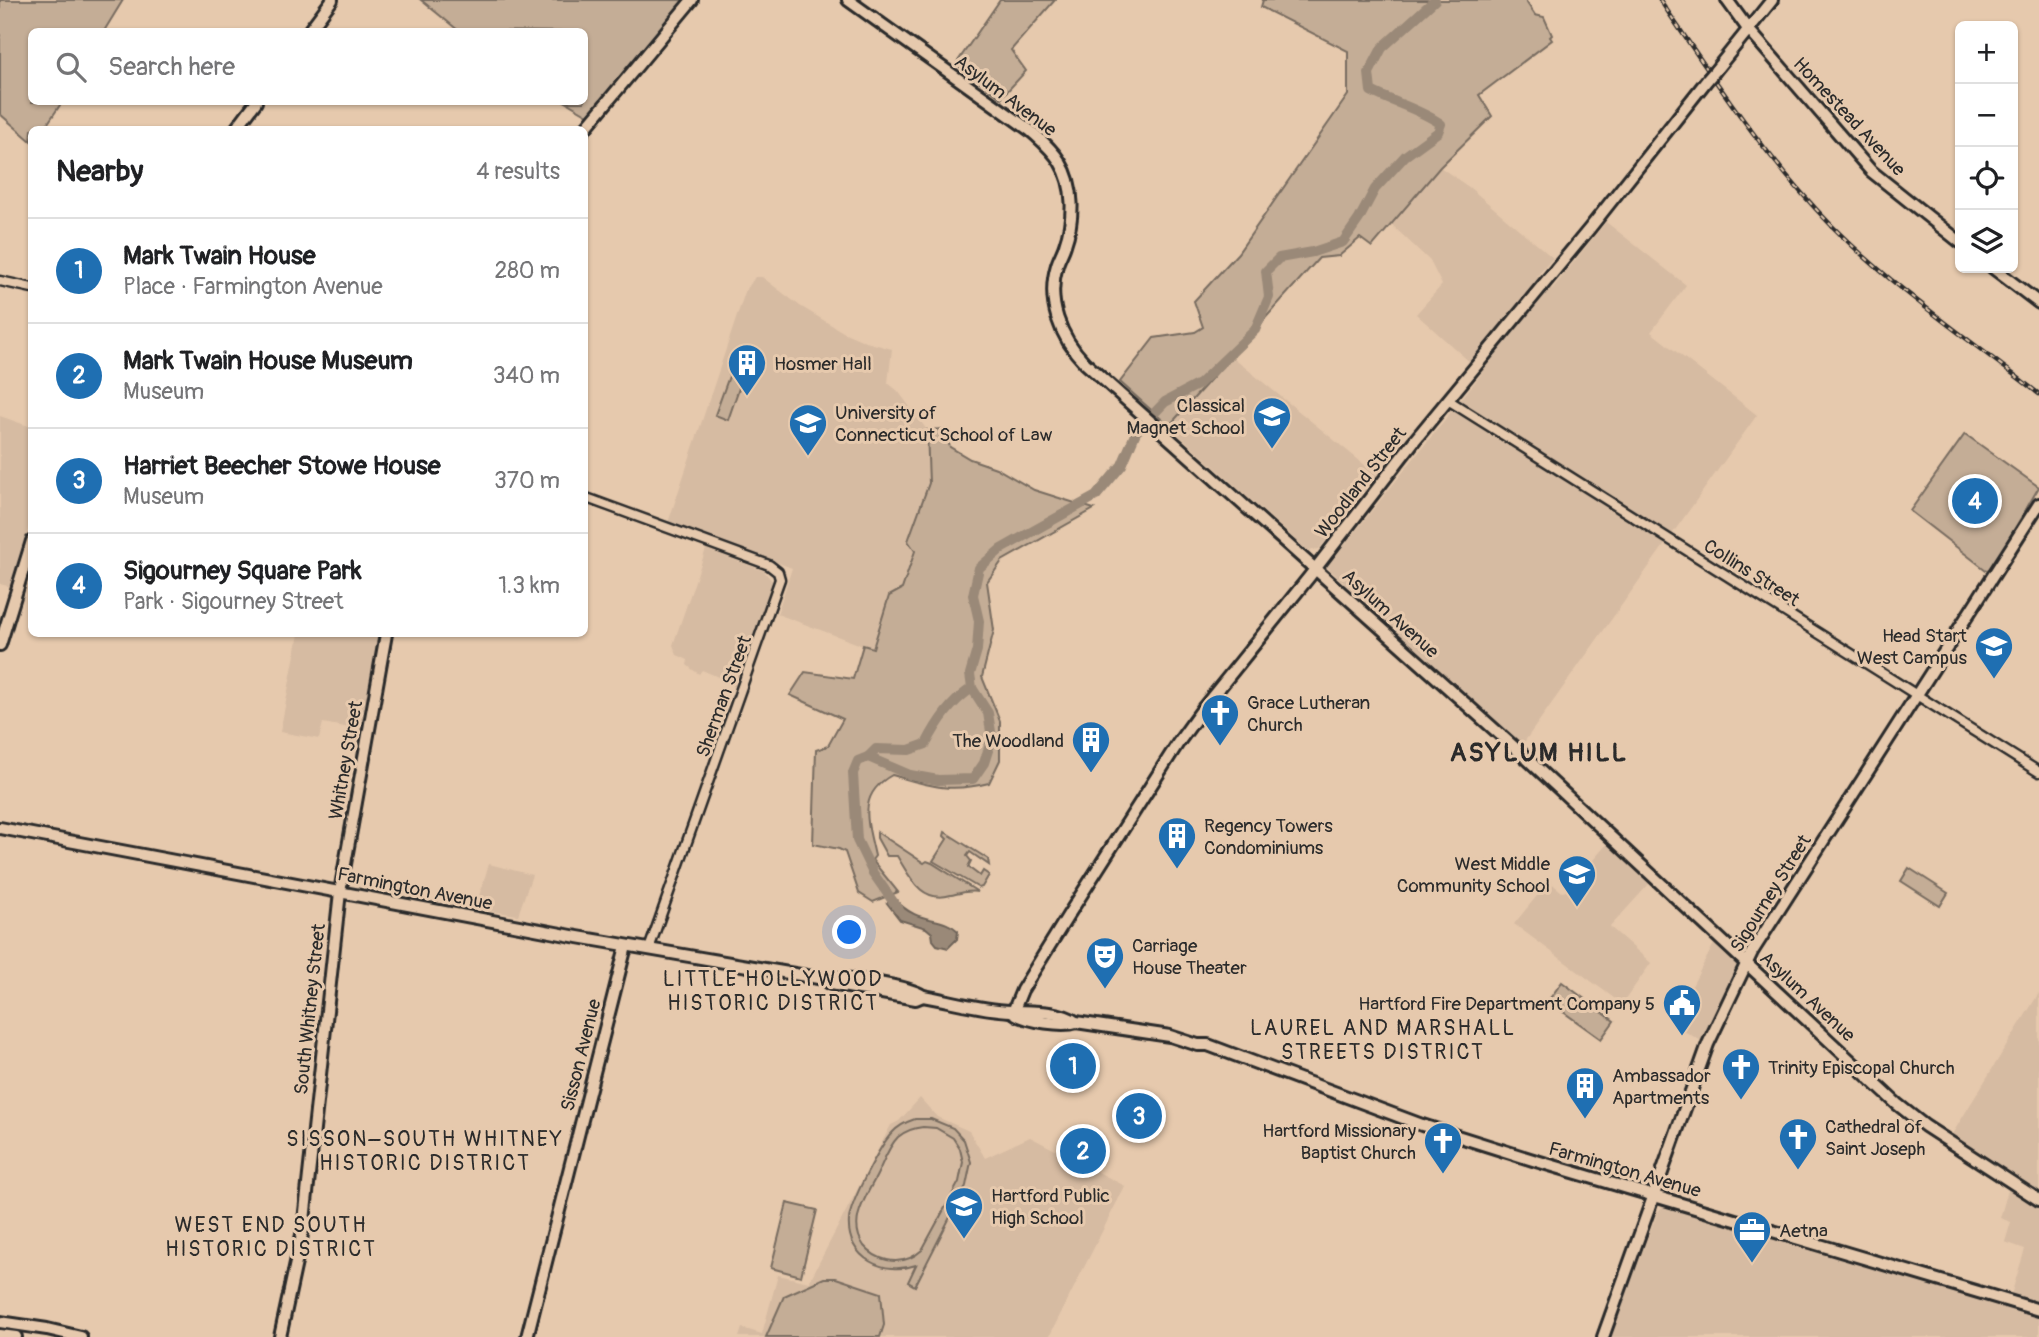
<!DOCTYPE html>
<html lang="en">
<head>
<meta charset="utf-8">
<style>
  :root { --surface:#fff; --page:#f2f2f2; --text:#202124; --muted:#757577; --line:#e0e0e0; --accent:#1f6fb2 }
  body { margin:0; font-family:Pangolin,sans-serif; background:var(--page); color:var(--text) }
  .controls { position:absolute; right:21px; top:21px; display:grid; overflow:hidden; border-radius:10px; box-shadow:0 2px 5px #0004 }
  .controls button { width:63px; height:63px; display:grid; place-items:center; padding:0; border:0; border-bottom:2px solid var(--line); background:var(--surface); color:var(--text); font:35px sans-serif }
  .you { position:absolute; left:850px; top:933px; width:24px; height:24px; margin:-18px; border:5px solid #fff; border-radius:50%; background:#1a73e8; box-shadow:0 0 0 10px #1a73e833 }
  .badge { display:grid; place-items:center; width:46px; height:46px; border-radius:50%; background:var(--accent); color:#fff; font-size:23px; font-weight:700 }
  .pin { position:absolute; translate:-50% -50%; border:4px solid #fff; box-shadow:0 2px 7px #0006 }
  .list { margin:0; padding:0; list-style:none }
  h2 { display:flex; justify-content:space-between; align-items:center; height:91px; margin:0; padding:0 28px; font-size:30px }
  h2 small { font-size:23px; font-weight:400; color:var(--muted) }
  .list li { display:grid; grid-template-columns:46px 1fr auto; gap:21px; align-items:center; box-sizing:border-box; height:105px; padding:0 28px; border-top:2px solid var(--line) }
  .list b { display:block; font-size:26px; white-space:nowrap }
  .list p { margin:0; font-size:23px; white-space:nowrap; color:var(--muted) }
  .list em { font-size:23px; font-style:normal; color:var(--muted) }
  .icon { flex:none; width:38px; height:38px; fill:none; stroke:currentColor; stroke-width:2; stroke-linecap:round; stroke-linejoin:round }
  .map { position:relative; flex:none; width:2039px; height:1337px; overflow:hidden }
  .search { position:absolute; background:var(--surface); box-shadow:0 2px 5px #0004; left:28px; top:28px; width:560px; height:77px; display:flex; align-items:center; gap:18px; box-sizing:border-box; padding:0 24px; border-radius:10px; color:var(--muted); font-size:26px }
  .panel { position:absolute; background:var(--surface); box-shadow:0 2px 5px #0004; left:28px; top:126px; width:560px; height:511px; border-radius:10px }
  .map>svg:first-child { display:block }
  .built { fill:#d6bba2 }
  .green { fill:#c4ad96; stroke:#786c60; stroke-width:2; fill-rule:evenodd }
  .water { fill:#9a8978; stroke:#6e6359; stroke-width:2 }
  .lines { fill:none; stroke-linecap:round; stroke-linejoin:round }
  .river { stroke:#9a8978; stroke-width:10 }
  .minor-casing { stroke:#2b2b2b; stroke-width:13 }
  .major-casing { stroke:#2b2b2b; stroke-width:16 }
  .minor { stroke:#e6c9ad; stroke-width:8 }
  .major { stroke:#e6c9ad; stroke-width:10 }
  .rail-casing { stroke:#2b2b2b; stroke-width:4.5 }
  .rail { stroke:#e6c9ad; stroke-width:2; stroke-dasharray:5; stroke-linecap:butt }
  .major-bridge-casing { stroke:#2b2b2b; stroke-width:16; stroke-linecap:butt }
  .major-bridge { stroke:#e6c9ad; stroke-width:10 }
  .labels { text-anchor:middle; stroke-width:6; stroke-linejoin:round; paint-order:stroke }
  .street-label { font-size:19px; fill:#2b2b2b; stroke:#e6c9ad }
  .poi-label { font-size:19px; fill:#2b2b2b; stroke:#e6c9ad; text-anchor:start }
  .neighbourhood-label { font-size:21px; letter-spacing:2px; fill:#2b2b2b; stroke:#e6c9ad }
  .district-label { font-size:26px; font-weight:bold; letter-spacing:2px; fill:#2b2b2b; stroke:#e6c9ad }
</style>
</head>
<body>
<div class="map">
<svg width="2039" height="1337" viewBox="0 0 2039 1337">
  <rect width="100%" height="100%" fill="#e6c9ad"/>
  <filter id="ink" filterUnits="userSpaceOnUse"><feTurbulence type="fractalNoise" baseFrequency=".0143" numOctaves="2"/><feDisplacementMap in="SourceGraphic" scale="14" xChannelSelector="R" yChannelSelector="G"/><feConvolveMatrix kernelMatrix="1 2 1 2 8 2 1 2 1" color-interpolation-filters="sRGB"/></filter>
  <g filter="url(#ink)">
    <g class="built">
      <path d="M1440,167L1470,188L1553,258L1537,276L1552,289L1606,222L1686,285L1651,332L1757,415L1522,745L1327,567L1482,373L1416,314L1442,285L1430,261L1392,225Z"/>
      <path d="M755,277H762L800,306L843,332L866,342L892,349L888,383L898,391L927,430L929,483L908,540L915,551L902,589L889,596L872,649L777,614L792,568L668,523L745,292Z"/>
      <path d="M1231,356L1377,475L1319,549L1308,551L1169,426Z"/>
      <path d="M0,416L31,427V519L11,587L0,584Z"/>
      <path d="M706,549L764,571L772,581V589L736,688L731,685L730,682L702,670L699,674L693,670L687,665L688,660L677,655L673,645Z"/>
      <path d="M299,634H378L361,730L323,723L319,739L280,732Z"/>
      <path d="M1607,844L1649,884L1610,927L1651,963L1622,1004L1514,924L1549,881L1562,892L1566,891Z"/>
      <path d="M489,864L532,875L518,915L475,909Z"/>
      <path d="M1715,942L1738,962L1739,966L1703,1042L1672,1024Z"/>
      <path d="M2039,993V1194L1952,1139L1951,1136Z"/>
      <path d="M920,1098L937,1117L969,1131L985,1158L1030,1137L1125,1186L1049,1337H739L742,1328L762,1334L778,1275L809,1282L891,1125L899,1121Z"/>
      <path d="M2009,1187L2039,1206V1303L2011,1295L2025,1249L2005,1242L2011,1222L2000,1218Z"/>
      <path d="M1665,1205L2039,1316V1337H1610L1658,1211Z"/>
    </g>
    <g class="green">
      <path d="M0,0H123L104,31L32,32V102H62L44,129L32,130L31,141L0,114Z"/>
      <path d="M421,0H685L588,115L566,102H584V32L459,31Z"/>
      <path d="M1000,0H1055L1011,50L1026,71L1001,98L956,64Z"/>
      <path d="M1263,0H1525L1535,15L1544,17L1552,35L1550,37L1552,40L1479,95L1492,116L1440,167L1372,247L1360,238L1339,256L1319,258L1169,426L1120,382L1154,338L1195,332L1203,327L1194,301L1238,253L1348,95V51L1261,7Z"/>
      <path d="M736,357L748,362L728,420L715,415Z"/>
      <path d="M944,429L950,447L970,459L996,468L1034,490L1094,509L1002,561L987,582L994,630L982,677L1000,721V760L989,783C949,793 930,786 892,775C856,795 868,823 875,856L872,860L898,892L873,902L859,893L845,852L839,849L813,844L816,750L828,746L843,719L790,695L805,672L853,679L863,645L873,648L889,596L902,589L915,551L908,541L929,483L927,430Z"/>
      <path d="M1965,434L2039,487L1991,569L1986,570L1910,511Z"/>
      <path d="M877,832L924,863L927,861L932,863L978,892C969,890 960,893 951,895C921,904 910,877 897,856H887L877,838Z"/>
      <path d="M945,832L988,859L989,865L970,852L967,856L971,861L968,867L980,876L983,871L989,875L982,887L979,888L933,861L947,839L944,836Z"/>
      <path d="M1909,868L1948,893L1940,906L1901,881Z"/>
      <path d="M1562,982L1614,1021L1601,1039L1548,1001Z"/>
      <path d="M915,1119H931L953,1128L964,1140L971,1162L966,1186L915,1286L908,1282L916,1265C885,1276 846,1259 849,1220C850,1203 880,1145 892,1133C898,1126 906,1122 915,1119ZM923,1127L936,1128L953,1138L960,1149L963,1162L959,1182L922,1250C912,1259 900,1263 887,1260C878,1258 870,1253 864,1246C847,1222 866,1197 877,1175C883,1163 888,1147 898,1137C905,1131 913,1128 923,1127Z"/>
      <path d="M787,1203L817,1210L801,1276L771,1268Z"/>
      <path d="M824,1278H836L881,1293L884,1325L880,1337H766L784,1296Z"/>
    </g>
    <path class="water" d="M896,900C917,925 942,915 958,931L957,939L948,948L937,945L933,940L932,933L926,928L900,920L887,903Z"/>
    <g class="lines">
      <g class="river">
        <path d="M868,757L876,749L909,750L926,744C938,721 951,702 972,688"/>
        <path d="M899,910L873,873L857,840L853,773L858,761L868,757L910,775L938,780L973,779L984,763L992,738L988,713L972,688L970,674L977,650L979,621L973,595L979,568L1001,549L1096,496L1122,465L1136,432L1165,402L1199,384L1255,330L1269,297L1266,271L1279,258L1313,252L1343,242L1359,219L1375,189L1405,156L1438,132L1441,124C1420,109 1394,103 1371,91L1369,73L1382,48L1435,0"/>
      </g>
      <g class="minor-casing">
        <g id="minor">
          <path d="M0,281L32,288"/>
          <path d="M1448,400L2039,772"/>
          <path d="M584,497L769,565L778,572L780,579L649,949"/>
        </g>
      </g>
      <g class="major-casing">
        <g id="major">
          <path d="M848,0L1031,131C1042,141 1052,149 1060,162C1075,186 1074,219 1065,245C1063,252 1059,258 1057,265C1046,302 1060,337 1085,363L1523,755L1897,1104L1925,1126L2039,1200"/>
          <path d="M1727,0L1748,29L1871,171L1960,242"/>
          <path d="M308,32L332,0"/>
          <path d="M1715,71L1772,0"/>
          <path d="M235,130L256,102"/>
          <path d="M584,130L692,0"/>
          <path d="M1993,268L2039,303"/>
          <path d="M0,645L32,541"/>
          <path d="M0,828L572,936L824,979C839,975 910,986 923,996C952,1001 982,1010 1011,1011C1031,1012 1059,1010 1076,1022L1170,1036L1198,1045H1208L1422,1125L1533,1160L2039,1310"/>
          <path d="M827,981L831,984L916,999L923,996"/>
          <path d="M1013,1012L1022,990L1069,914L1178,743L1204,707L1309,577L1414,441L1590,228L1708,79"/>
          <path d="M1016,1014C1027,1021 1064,1027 1076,1022"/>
          <path d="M0,1322L47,1329L81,1337"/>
          <path d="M0,1335L16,1337"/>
          <path d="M280,1337L303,1230L340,892L386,634"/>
          <path d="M527,1337L626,946"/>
          <path d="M1603,1337L1708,1044L1752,952L2039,504"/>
        </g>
      </g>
      <use href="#minor" class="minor"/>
      <use href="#major" class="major"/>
      <g class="rail-casing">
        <path id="rail" d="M1660,0C1713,78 1765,157 1831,225C1893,288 1969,339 2039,394"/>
      </g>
      <use href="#rail" class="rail"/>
      <g class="major-bridge-casing">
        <path id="major-bridge" d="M1708,79L1715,71"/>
      </g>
      <use href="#major-bridge" class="major-bridge"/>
    </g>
  </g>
  <defs>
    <g id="building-pin" transform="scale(2.0125)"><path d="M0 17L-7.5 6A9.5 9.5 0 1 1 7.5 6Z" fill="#1f6fb2" stroke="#e6c9ad"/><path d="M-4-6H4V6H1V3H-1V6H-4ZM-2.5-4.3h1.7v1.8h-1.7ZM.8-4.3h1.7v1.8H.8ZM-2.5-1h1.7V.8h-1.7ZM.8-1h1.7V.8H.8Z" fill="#fff"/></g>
    <g id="school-pin" transform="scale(2.0125)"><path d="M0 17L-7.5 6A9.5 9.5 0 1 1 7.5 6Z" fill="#1f6fb2" stroke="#e6c9ad"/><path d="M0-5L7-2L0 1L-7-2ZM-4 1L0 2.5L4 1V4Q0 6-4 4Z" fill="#fff"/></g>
    <g id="university-pin" transform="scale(2.0125)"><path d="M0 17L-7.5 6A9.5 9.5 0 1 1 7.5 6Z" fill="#1f6fb2" stroke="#e6c9ad"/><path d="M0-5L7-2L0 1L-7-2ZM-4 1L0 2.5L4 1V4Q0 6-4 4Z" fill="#fff"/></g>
    <g id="church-pin" transform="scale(2.0125)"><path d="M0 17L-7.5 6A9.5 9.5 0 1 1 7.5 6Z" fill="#1f6fb2" stroke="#e6c9ad"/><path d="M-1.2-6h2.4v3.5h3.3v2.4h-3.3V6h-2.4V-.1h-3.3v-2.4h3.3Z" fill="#fff"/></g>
    <g id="theatre-pin" transform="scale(2.0125)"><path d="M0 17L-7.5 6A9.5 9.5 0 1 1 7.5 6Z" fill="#1f6fb2" stroke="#e6c9ad"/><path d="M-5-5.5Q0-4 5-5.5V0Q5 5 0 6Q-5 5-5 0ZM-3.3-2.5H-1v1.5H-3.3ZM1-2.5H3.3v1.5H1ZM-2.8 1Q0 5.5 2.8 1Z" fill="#fff"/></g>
    <g id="civic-pin" transform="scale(2.0125)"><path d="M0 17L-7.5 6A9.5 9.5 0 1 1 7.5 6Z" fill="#1f6fb2" stroke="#e6c9ad"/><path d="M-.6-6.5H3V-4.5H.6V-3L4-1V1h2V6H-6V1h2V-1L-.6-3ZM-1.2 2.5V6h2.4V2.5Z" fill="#fff"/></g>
    <g id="office-pin" transform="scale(2.0125)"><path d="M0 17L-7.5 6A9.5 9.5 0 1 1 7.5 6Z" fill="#1f6fb2" stroke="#e6c9ad"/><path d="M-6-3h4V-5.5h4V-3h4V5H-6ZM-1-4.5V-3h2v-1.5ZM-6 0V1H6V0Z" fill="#fff"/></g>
  </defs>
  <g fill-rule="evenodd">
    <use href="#building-pin" x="747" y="363"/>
    <use href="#school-pin" x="1272" y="416"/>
    <use href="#university-pin" x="808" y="423"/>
    <use href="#school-pin" x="1994" y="646"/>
    <use href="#church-pin" x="1220" y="713"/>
    <use href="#building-pin" x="1091" y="740"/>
    <use href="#building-pin" x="1177" y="836"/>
    <use href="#school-pin" x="1577" y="874"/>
    <use href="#theatre-pin" x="1105" y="956"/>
    <use href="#civic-pin" x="1682" y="1003"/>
    <use href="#church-pin" x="1741" y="1067"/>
    <use href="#building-pin" x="1585" y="1086"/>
    <use href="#church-pin" x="1798" y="1137"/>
    <use href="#church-pin" x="1443" y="1141"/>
    <use href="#school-pin" x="964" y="1206"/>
    <use href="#office-pin" x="1752" y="1230"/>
  </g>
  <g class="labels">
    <g class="street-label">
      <text transform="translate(1006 95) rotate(37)" y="7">Asylum Avenue</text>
      <text transform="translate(1850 116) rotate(47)" y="7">Homestead Avenue</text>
      <text transform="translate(1360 482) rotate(-52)" y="7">Woodland Street</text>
      <text transform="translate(1752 572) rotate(32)" y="7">Collins Street</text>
      <text transform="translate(1391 613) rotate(42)" y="7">Asylum Avenue</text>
      <text transform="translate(723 696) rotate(-70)" y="7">Sherman Street</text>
      <text transform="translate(345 760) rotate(-80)" y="7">Whitney Street</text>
      <text transform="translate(415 888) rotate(11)" y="7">Farmington Avenue</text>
      <text transform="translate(1770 893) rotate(-58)" y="7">Sigourney Street</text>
      <text transform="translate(1808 996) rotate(43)" y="7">Asylum Avenue</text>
      <text transform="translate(309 1009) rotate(-84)" y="7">South Whitney Street</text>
      <text transform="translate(580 1055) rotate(-76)" y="7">Sisson Avenue</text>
      <text transform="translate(1625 1169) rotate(16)" y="7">Farmington Avenue</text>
    </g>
    <g class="poi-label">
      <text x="774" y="370">Hosmer Hall</text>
      <text x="1245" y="412" text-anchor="end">Classical<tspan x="1245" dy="22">Magnet School</tspan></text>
      <text x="835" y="419">University of<tspan x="835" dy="22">Connecticut School of Law</tspan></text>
      <text x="1967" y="642" text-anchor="end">Head Start<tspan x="1967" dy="22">West Campus</tspan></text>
      <text x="1247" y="709">Grace Lutheran<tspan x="1247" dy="22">Church</tspan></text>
      <text x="1064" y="747" text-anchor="end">The Woodland</text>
      <text x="1204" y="832">Regency Towers<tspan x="1204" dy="22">Condominiums</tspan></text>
      <text x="1550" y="870" text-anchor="end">West Middle<tspan x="1550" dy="22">Community School</tspan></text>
      <text x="1132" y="952">Carriage<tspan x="1132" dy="22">House Theater</tspan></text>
      <text x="1655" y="1010" text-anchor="end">Hartford Fire Department Company 5</text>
      <text x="1768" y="1074">Trinity Episcopal Church</text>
      <text x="1612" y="1082">Ambassador<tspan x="1612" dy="22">Apartments</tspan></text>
      <text x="1825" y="1133">Cathedral of<tspan x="1825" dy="22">Saint Joseph</tspan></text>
      <text x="1416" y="1137" text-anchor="end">Hartford Missionary<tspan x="1416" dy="22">Baptist Church</tspan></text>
      <text x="991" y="1202">Hartford Public<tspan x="991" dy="22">High School</tspan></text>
      <text x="1779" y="1237">Aetna</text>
    </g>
    <g class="neighbourhood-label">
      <text x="773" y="986">LITTLE HOLLYWOOD<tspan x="773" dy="24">HISTORIC DISTRICT</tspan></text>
      <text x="1383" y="1035">LAUREL AND MARSHALL<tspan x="1383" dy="24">STREETS DISTRICT</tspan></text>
      <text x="425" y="1146">SISSON–SOUTH WHITNEY<tspan x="425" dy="24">HISTORIC DISTRICT</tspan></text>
      <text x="271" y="1232">WEST END SOUTH<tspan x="271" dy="24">HISTORIC DISTRICT</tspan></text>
    </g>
    <g class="district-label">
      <text x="1539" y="761">ASYLUM HILL</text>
    </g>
  </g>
</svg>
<div class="controls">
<button>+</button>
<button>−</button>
<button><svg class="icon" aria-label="locate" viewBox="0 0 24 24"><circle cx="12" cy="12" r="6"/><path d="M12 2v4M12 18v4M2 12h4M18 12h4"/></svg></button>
<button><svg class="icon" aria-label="layers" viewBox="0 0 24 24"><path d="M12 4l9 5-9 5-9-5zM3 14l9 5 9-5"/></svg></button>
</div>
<div class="you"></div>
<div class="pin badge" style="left:1073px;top:1066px">1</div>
<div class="pin badge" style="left:1083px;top:1151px">2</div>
<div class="pin badge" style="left:1139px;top:1116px">3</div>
<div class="pin badge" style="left:1975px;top:501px">4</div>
<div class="search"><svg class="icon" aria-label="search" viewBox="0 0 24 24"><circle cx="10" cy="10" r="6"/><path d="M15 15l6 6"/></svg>Search here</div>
<section class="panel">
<h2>Nearby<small>4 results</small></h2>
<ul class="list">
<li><span class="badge">1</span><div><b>Mark Twain House</b><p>Place · Farmington Avenue</p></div><em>280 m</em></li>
<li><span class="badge">2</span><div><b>Mark Twain House Museum</b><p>Museum</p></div><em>340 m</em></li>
<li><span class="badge">3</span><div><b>Harriet Beecher Stowe House</b><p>Museum</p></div><em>370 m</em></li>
<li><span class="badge">4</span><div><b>Sigourney Square Park</b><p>Park · Sigourney Street</p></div><em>1.3 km</em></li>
</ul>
</section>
</div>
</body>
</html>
